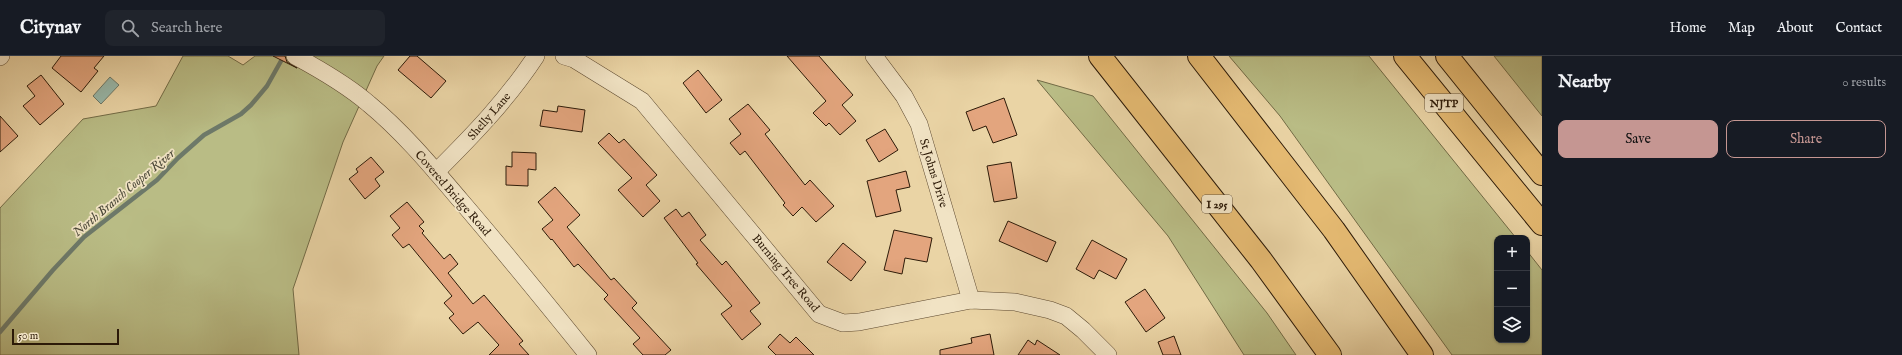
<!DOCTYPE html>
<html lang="en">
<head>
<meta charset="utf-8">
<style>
  :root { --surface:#171b24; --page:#20242c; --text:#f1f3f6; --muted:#9ea1a6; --line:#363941; --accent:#c59692 }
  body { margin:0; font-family:"IM FELL English",serif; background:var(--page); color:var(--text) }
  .controls { position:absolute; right:12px; bottom:12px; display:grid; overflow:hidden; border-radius:8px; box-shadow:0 1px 3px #0004 }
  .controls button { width:36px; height:36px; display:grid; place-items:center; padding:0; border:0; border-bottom:1px solid var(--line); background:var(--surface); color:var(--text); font:20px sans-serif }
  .scale { position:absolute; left:12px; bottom:10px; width:107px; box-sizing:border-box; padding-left:4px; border:2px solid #2c1a08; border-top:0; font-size:11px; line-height:14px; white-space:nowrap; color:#2c1a08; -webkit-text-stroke:3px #f1e3c4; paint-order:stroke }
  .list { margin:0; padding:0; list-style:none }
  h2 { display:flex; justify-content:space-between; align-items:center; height:52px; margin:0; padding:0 16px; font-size:17px }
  h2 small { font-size:13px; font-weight:400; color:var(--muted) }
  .actions { display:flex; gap:8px; padding:12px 16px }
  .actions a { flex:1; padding:9px 0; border:1px solid var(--accent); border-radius:8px; text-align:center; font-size:14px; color:var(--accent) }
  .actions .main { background:var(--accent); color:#111 }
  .icon { flex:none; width:22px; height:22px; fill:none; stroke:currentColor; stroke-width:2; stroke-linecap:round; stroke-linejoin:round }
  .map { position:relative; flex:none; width:1542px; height:299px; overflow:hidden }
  header { display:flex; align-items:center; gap:24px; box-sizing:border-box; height:56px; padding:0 20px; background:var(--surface); border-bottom:1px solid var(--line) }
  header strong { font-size:19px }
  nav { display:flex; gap:22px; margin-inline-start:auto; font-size:14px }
  .search { width:280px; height:36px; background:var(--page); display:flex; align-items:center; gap:10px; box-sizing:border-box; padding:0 14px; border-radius:8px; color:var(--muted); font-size:15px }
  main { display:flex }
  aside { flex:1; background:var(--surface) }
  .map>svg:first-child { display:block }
  .green { fill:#b9bc85; stroke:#726b46 }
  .water { fill:#98b8aa; stroke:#6d7969 }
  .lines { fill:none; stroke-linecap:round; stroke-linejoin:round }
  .stream { stroke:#6d7969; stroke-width:4.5 }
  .building { fill:#e3a57e; stroke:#2c1a08 }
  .street-casing { stroke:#5c482f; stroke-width:18 }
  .highway-casing { stroke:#2c1a08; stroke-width:24 }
  .street { stroke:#f1e3c4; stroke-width:17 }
  .highway { stroke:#e5ba72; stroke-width:22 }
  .labels { text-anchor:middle; stroke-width:3.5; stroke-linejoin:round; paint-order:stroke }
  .shield { fill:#f1e3c4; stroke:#675640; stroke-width:1 }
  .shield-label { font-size:11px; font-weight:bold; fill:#2c1a08 }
  .street-label { font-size:12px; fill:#2c1a08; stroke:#f1e3c4 }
  .water-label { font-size:13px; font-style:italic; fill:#4c4939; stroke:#f1e3c4 }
</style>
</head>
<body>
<header>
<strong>Citynav</strong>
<div class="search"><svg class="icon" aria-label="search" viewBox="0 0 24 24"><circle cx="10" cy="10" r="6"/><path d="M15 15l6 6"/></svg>Search here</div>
<nav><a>Home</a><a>Map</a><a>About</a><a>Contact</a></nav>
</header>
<main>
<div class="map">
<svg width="1542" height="299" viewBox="0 0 1542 299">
  <rect width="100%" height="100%" fill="#ead4a5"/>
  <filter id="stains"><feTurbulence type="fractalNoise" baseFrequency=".005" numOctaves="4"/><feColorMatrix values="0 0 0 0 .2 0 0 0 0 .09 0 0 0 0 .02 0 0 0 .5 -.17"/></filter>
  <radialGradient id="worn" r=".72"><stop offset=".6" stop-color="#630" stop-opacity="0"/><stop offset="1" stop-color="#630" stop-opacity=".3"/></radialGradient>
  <g class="green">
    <path d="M183,0H228L243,9L255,0H384L377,10L343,86L293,233L299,299H0V152L83,63L156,50Z"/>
    <path d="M1229,0H1369L1516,182H1497V284H1527V195L1542,214V299H1452L1280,60Z"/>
    <path d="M1494,0H1542V60Z"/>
    <path d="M1037,24L1093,40L1267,257L1296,299H1244L1168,180Z"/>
  </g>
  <path class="water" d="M110,21L119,29L101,48L93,40Z"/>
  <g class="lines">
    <path class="stream" d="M0,276L53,214L84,181L157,124L178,102L204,79L241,58L251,49L267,30L281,5"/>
  </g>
  <g class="building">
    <path d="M61,0H104L94,12L98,15L81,36L52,12Z"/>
    <path d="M273,0H285L287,6L297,12Z"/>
    <path d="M410,0H417L446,25L431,42L398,14Z"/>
    <path d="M787,0H819L853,39L842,49L856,65L840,79L829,67L826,70L813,57L826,45Z"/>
    <path d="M698,14L722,44L706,57L683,27Z"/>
    <path d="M41,19L64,48L40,69L23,50L35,40L27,30Z"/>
    <path d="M1004,42L1017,79L993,87L986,70L973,75L966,56Z"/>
    <path d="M748,48L770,74L765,78L805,129L810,124L834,150L816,166L802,151L793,160L783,149L785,147L745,95L740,99L730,87L741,78L729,63Z"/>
    <path d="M558,50L585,54L582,76L540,70L543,54L557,56Z"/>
    <path d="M0,60L18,80L0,96Z"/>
    <path d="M885,73L898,94L879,106L866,84Z"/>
    <path d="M609,77L619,87L624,83L657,119L646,129L660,145L643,161L618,134L632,122L598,87Z"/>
    <path d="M512,96L536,97V114L528,113V130L506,129V110L512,111Z"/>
    <path d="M371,101L384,116L375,123L380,130L365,143L349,123L358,116L356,113Z"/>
    <path d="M1011,106L1017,142L994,146L987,110Z"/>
    <path d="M906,115L910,131L896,134L901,155L876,161L867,125Z"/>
    <path d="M555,131L580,159L567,171L611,224L614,222L637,247L632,252L671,294L665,299H643L633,288L640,282L604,243L608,239L578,208L574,211L552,183L551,184L542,173L553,164L538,146Z"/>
    <path d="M407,146L424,166L419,170L424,175L422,177L444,203L450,198L458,208L448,217L473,248L484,239L523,285L519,288L529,299H489L499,289L478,266L463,278L449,262L454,258L444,247L452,240L409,188L403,192L392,179L400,172L390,160Z"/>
    <path d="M676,153L682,161L689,156L706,179L700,184L722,209L726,205L760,247L750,255L761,268L742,284L721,258L732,250L696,208L698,207L664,162Z"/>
    <path d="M1008,165L1056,186L1047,206L999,185Z"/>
    <path d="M894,174L932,182L927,206L905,202L902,218L884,214Z"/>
    <path d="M1092,184L1127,203L1116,223L1099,214L1094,223L1076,213Z"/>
    <path d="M843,187L866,206L851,225L827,206Z"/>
    <path d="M1145,233L1165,262L1146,276L1125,246Z"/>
    <path d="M780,278L790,287L796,281L814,299H776L768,291Z"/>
    <path d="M990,278L994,299H940V294L972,287L971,282Z"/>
    <path d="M1174,280L1181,299H1163L1158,286Z"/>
    <path d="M1028,284L1035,289L1037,284L1060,299H1018Z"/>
  </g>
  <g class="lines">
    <g class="street-casing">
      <g id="street">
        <path d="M295,0C321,14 347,29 369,48C403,76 432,111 461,145C504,195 546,247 588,299"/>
        <path d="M564,0L574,3L642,45L819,258L843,267L859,266L971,244L1015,246L1050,254L1066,260L1083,274L1108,299"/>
        <path d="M874,0L904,40L919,68L971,244"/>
        <path d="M0,1L1,0"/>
        <path d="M436,116C473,79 507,44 536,0"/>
      </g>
    </g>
    <g class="highway-casing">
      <g id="highway">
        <path d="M1100,0L1261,204L1330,299"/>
        <path d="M1199,0L1334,174L1422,299"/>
        <path d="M1405,0L1542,168"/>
        <path d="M1447,0L1542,118"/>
      </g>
    </g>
    <use href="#street" class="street"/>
    <use href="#highway" class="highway"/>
  </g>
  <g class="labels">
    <g class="shield">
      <rect x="1425" y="38" width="38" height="18" rx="3"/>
      <rect x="1202" y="139" width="30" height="18" rx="3"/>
    </g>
    <g class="shield-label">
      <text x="1444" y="51">NJTP</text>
      <text x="1217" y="152">I 295</text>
    </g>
    <g class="street-label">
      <text transform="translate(489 60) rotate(-49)" y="4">Shelly Lane</text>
      <text transform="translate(934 117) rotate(73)" y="4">St Johns Drive</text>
      <text transform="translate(453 137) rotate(49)" y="4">Covered Bridge Road</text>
      <text transform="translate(786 217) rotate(50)" y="4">Burning Tree Road</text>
    </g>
    <g class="water-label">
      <text transform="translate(123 136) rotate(-40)" y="5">North Branch Cooper River</text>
    </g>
  </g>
  <rect width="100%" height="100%" filter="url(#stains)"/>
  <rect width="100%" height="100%" fill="url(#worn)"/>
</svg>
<div class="controls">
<button>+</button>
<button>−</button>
<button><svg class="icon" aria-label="layers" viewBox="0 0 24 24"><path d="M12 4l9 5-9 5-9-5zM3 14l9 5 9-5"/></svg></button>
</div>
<div class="scale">50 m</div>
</div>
<aside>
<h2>Nearby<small>0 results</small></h2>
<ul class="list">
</ul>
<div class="actions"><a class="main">Save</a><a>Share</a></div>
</aside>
</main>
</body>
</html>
